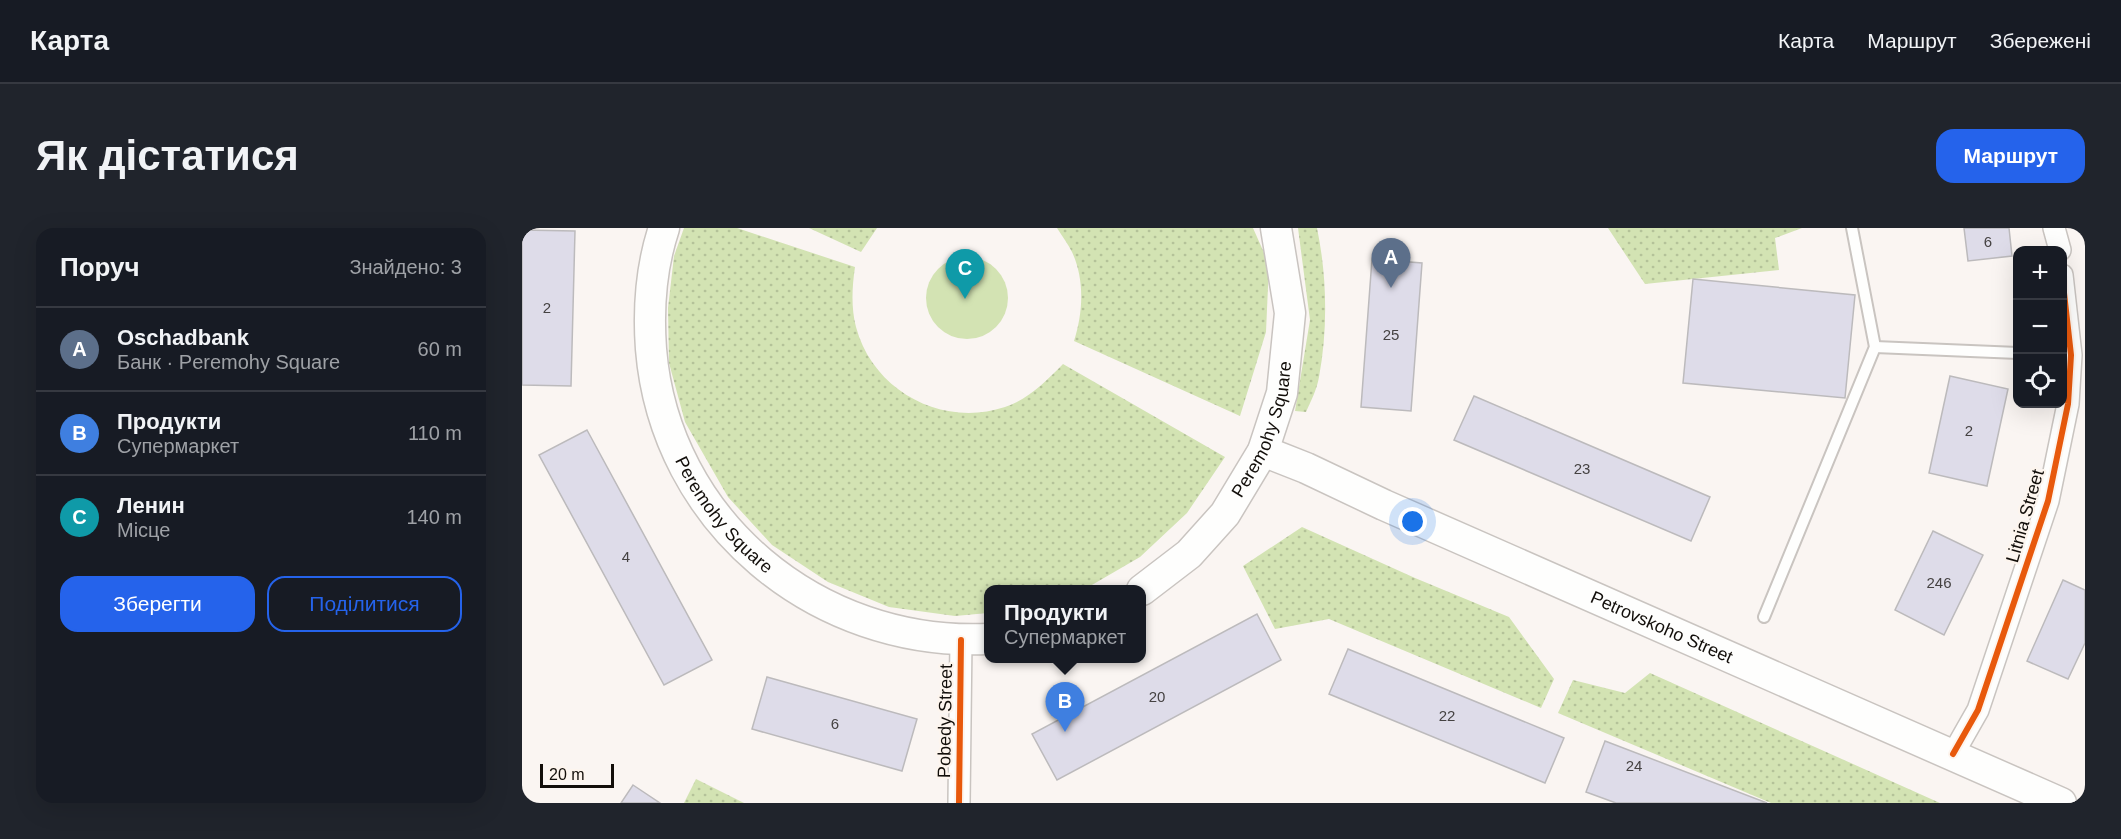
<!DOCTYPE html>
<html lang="uk">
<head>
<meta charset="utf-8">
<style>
  :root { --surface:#171b24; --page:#20242c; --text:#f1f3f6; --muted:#9ea1a6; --line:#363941; --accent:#2563eb }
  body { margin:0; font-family:Arial,sans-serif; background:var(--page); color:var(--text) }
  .controls { position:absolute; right:18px; top:18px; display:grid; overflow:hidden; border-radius:12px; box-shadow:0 6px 24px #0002 }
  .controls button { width:54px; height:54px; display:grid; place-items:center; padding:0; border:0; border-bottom:2px solid var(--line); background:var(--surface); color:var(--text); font:30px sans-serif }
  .scale { position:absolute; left:18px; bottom:15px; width:74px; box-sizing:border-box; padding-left:6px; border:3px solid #120e0a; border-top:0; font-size:16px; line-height:21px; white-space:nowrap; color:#120e0a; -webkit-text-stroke:4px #fdf5ee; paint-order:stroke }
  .you { position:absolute; left:891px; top:294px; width:21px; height:21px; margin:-15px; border:4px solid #fff; border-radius:50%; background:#1a73e8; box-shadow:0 0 0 9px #1a73e833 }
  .badge { display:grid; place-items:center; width:39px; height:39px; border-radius:50%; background:var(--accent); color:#fff; font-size:20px; font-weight:700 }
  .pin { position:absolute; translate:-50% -50px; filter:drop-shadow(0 2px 3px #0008) }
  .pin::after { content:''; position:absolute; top:32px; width:21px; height:18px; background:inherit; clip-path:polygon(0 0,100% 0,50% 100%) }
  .popup { position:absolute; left:462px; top:357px; width:162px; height:78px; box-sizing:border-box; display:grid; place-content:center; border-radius:12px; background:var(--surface); filter:drop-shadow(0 2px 4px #0005); font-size:20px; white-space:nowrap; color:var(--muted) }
  .popup b { font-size:22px; color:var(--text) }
  .popup::after { content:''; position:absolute; left:50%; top:100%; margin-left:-12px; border:12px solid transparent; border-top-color:var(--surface) }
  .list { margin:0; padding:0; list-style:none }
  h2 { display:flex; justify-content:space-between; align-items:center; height:78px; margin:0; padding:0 24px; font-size:26px }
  h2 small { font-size:20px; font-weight:400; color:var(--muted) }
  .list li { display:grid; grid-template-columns:39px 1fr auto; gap:18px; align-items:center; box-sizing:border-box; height:84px; padding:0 24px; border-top:2px solid var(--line) }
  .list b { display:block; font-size:22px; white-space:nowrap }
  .list p { margin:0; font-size:20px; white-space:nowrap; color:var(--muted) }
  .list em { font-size:20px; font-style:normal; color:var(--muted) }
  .actions { display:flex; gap:12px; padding:18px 24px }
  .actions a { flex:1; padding:14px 0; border:2px solid var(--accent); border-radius:18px; text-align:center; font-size:21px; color:var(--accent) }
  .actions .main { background:var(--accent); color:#fff }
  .icon { flex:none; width:33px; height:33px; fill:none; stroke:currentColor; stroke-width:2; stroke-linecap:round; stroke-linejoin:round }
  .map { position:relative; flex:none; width:1563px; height:575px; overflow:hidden; border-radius:18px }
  header { display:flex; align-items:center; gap:36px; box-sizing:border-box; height:84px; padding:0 30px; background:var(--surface); border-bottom:2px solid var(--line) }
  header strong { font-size:28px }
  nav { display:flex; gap:33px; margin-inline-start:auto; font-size:21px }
  .intro { display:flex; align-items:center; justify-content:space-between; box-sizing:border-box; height:144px; padding:0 36px }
  h1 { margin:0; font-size:42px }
  .button { padding:15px 27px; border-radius:18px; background:var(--accent); color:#fff; font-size:21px; font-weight:700 }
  main { display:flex; gap:36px; padding:0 36px }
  aside { flex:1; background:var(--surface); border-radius:18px; box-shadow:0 6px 24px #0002 }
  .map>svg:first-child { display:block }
  .grass { fill:#d3e3b3 }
  .park { fill:url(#park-dots) }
  .building { fill:#dedce9; stroke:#bcbabc; stroke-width:1.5 }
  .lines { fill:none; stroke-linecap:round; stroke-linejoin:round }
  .lane-casing { stroke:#c9c4c0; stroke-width:14 }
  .street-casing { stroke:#c9c4c0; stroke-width:24 }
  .secondary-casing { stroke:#c9c4c0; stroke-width:33 }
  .lane { stroke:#fefefd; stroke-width:10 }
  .street { stroke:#fefefd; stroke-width:21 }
  .secondary { stroke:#fefefd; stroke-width:30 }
  .cycleway-casing { stroke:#fdf5ee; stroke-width:10 }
  .cycleway { stroke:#e8590c; stroke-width:6 }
  .labels { text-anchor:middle; stroke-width:4.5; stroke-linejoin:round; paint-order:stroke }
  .number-label { font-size:15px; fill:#454242 }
  .street-label { font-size:18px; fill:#120e0a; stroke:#fdf5ee }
</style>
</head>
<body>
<header>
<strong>Карта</strong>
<nav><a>Карта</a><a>Маршрут</a><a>Збережені</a></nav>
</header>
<div class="intro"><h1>Як дістатися</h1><a class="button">Маршрут</a></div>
<main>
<aside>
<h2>Поруч<small>Знайдено: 3</small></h2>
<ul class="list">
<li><span class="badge" style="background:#5c6f8a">A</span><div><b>Oschadbank</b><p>Банк · Peremohy Square</p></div><em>60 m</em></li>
<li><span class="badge" style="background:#3f7fe0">B</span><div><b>Продукти</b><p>Супермаркет</p></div><em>110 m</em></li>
<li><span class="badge" style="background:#0f9aa8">C</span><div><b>Ленин</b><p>Місце</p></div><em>140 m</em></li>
</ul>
<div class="actions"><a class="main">Зберегти</a><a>Поділитися</a></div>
</aside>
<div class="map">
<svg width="1563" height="575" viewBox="0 0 1563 575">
  <defs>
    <pattern id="park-dots" width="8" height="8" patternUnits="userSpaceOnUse" patternTransform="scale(1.5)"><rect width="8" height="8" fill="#d3e3b3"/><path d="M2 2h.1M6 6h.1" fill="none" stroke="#b4c299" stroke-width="1.8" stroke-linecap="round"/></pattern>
  </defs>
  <rect width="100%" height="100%" fill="#faf5f2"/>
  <circle class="grass" cx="445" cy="70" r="41"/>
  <g class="park">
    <path d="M162,0H215L333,39C330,59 329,80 334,99C351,163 420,200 483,179C507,171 524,153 541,136L703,229L665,285L618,329L563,361L466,362V385L433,388L367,379L306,354L250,317L206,269L163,194L147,135L146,80L152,28Z"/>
    <path d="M287,0H355L339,24Z"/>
    <path d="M535,0H731L747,36L744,104L718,188L552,113C561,85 563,52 550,24C546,16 540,8 535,0Z"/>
    <path d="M776,0H795C805,48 806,101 797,149C795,161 789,173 784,184L773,183L788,92Z"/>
    <path d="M1086,0H1280L1253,10L1257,42L1123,56Z"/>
    <path d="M780,299L893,350L987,389L1032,451L1019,480L807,391L753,401L721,338Z"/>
    <path d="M1128,445L1418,575H1249L1036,485L1051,452L1103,465Z"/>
    <path d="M174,551L222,575H162Z"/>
  </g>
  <g class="building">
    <path d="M1442,0H1487L1490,28L1446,33Z"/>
    <path d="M0,2L53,3L49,158L0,157Z"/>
    <path d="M850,31L900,35L889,183L839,179Z"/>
    <path d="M1171,51L1333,67L1323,170L1161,155Z"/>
    <path d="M1428,148L1486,161L1465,258L1407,245Z"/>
    <path d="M952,168L1188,269L1169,313L932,212Z"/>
    <path d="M65,202L190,432L142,457L17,227Z"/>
    <path d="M1411,303L1461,327L1422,407L1373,382Z"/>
    <path d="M1541,352L1563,362V415L1546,451L1505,433Z"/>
    <path d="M735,386L759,432L535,552L510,506Z"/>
    <path d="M826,421L1042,510L1023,555L807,466Z"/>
    <path d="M245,449L395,491L380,543L230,501Z"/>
    <path d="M1083,513L1245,575H1094L1064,564Z"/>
    <path d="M111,557L138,575H99Z"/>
  </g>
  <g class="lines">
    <g class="lane-casing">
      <g id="lane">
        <path d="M1353,119L1496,125"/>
        <path d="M1242,389L1353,119L1330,0"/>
      </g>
    </g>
    <g class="street-casing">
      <g id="street">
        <path d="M1532,0L1538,22"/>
        <path d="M1431,526L1456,482L1526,273L1546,176L1549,127L1540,47"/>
        <path d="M437,575L439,412"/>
      </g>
    </g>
    <g class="secondary-casing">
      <g id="secondary">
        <path id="s1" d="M142,0C129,39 126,80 129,121C143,294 295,419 466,411"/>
        <path id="s2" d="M741,223L784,240L862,277L1539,575"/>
        <path id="s3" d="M620,362L667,326L703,286L741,223L760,165L768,85L754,0"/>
      </g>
    </g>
    <use href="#lane" class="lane"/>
    <use href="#street" class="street"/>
    <use href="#secondary" class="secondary"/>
    <g class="cycleway-casing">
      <g id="cycleway">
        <path d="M1431,526L1456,482L1526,273L1546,176L1549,127L1540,47"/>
        <path d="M437,575L439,412"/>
      </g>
    </g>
    <use href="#cycleway" class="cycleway"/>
  </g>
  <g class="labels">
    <g class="number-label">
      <text x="1466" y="19">6</text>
      <text x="25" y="85">2</text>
      <text x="869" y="112">25</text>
      <text x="1447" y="208">2</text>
      <text x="1060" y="246">23</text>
      <text x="104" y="334">4</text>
      <text x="1417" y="360">246</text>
      <text x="635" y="474">20</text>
      <text x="925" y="493">22</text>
      <text x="313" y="501">6</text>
      <text x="1112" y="543">24</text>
    </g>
    <g class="street-label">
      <text dy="6" stroke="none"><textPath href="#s3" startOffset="207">Peremohy Square</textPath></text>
      <text dy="6" stroke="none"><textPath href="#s1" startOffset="308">Peremohy Square</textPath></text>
      <text transform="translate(1503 288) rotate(-74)" y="6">Litnia Street</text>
      <text dy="6" stroke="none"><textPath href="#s2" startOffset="436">Petrovskoho Street</textPath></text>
      <text transform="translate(423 493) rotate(-89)" y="6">Pobedy Street</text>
    </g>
  </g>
</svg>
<div class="controls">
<button>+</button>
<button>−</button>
<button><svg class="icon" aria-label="locate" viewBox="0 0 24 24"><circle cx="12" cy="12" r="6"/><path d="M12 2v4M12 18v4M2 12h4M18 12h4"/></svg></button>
</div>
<div class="scale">20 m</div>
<div class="you"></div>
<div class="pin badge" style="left:869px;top:60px;background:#5c6f8a">A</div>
<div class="pin badge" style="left:543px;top:504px;background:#3f7fe0">B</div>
<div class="popup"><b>Продукти</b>Супермаркет</div>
<div class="pin badge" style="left:443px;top:71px;background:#0f9aa8">C</div>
</div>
</main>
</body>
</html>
